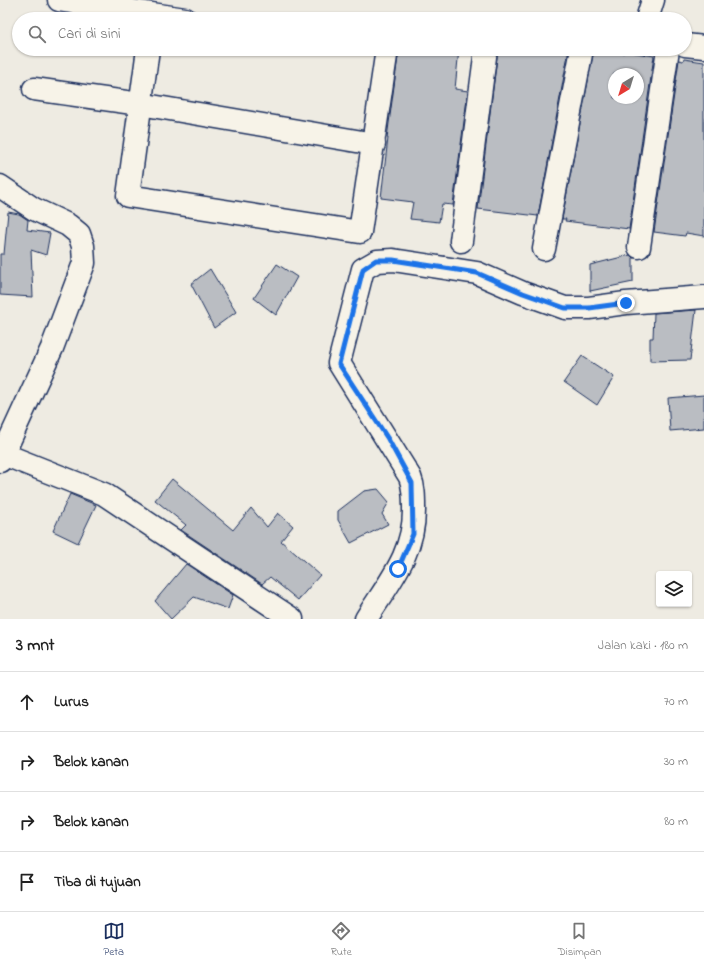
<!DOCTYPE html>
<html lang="id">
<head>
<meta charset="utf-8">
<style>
  :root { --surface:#fff; --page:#f6f6f6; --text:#222; --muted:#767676; --line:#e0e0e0; --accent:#1b2f5e }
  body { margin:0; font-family:"Indie Flower",sans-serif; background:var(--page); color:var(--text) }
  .controls { position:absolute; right:12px; bottom:12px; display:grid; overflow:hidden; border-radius:4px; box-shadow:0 1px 3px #0004 }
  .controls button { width:36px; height:36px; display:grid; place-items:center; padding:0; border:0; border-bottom:1px solid var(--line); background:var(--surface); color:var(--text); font:20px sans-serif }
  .compass { position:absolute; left:608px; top:68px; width:36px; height:36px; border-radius:50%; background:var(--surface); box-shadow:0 1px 3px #0004; rotate:218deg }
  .stop { position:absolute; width:12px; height:12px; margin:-9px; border:3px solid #1a73e8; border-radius:50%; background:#fff }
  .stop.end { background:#1a73e8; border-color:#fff; box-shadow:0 1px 4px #0008 }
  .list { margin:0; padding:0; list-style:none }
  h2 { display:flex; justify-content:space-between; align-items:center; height:52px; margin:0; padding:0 16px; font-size:17px }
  h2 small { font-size:13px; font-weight:400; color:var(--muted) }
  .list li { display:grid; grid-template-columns:26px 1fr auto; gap:12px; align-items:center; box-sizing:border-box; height:60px; padding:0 16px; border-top:1px solid var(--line) }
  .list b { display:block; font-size:15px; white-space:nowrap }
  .list em { font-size:13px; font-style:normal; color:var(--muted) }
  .icon { flex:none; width:22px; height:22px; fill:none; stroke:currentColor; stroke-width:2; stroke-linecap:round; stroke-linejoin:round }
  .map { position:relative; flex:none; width:704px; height:619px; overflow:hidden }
  .search { position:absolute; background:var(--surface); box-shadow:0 1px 3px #0004; left:12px; right:12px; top:12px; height:44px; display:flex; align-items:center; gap:10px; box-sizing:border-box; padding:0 14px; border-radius:22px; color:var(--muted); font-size:15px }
  .sheet { height:292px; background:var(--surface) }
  nav { display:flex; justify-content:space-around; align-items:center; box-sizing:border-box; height:56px; border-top:1px solid var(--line); background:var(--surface); font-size:11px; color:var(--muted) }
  nav a { display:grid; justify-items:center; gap:2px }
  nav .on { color:var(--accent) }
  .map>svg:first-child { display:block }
  .building { fill:#babdc2; stroke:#1b2f5e; fill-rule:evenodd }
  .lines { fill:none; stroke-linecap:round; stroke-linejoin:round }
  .minor-casing { stroke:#1b2f5e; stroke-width:25 }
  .minor { stroke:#f7f3e8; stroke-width:22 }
  .route { stroke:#1a73e8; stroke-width:5 }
</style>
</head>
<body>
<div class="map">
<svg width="704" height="619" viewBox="0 0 704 619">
  <rect width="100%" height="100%" fill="#eeebe2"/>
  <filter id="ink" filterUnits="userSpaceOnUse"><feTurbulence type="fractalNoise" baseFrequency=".025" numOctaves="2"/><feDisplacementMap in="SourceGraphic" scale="8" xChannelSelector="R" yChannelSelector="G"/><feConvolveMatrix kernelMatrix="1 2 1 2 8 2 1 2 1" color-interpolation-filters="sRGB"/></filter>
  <g filter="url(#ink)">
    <g class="building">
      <path d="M399,49H459L455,89L468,91L453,205L442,204L439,222L410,219L413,202L381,198L388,138H387Z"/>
      <path d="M498,49H569L538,216L478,209Z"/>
      <path d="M594,49L624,53V51L654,56L629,229L565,221L566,219H562ZM614,74H638V98H614Z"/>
      <path d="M684,59L704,62V236L686,233L685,236L654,232L679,60L683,61Z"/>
      <path d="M8,212L19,214L28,220L27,230L50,233L46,255L31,250L33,297L0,295V254H4Z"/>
      <path d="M630,255L633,258V282L590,291V265Z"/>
      <path d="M277,264L297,277L276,315L254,298Z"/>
      <path d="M210,269L236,312L214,328L191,284Z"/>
      <path d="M696,310L690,360L650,361V338H653L654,313Z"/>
      <path d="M582,356L614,377L597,405L564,382Z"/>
      <path d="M704,395V428L670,431L668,398Z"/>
      <path d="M172,479L233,530L251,508L267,527L278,513L293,526L281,541L320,575L298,600L270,577L262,584L181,530L186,525L155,500Z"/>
      <path d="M378,489L389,502L382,514L388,524L351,543L338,520V511L364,491Z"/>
      <path d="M70,494L96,505L78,543L53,531Z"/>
      <path d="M186,564L233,595L228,609L194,597L171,619L155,601Z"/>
    </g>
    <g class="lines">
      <g class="minor-casing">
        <g id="minor">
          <path d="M59,0L185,19"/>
          <path d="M647,19L653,0"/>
          <path d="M685,45L704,47"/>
          <path d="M148,49L128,196L360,232L387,49"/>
          <path d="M34,89L140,104L374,144"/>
          <path d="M0,186L34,209L68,225L79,234L83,246L84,263L52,348L0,461"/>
          <path d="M461,241L486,49"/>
          <path d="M639,247L668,49"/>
          <path d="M544,249L582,49"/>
          <path d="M3,454L104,494L292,619"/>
          <path d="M366,619C389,582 415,553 414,508C414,497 414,487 410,477L339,363L363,269L377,261L393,260L477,273L523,293L565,308H589L626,303L704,297"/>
        </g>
      </g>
      <use href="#minor" class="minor"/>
    </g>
  </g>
  <g class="lines" filter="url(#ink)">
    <path class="route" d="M398,569L413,534L412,483L388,439L339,364L363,269L376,260H393L477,273L523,293L565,308H589L626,303"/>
  </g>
</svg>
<div class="controls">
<button><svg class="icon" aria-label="layers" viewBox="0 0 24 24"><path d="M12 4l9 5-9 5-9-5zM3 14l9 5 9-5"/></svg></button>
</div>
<svg class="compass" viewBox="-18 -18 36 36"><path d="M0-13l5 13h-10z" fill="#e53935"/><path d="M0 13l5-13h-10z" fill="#767676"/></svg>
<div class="stop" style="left:398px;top:569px"></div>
<div class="stop end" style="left:626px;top:303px"></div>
<div class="search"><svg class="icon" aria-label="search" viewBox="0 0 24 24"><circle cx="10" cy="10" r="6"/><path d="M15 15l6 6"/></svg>Cari di sini</div>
</div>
<section class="sheet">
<h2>3 mnt<small>Jalan kaki · 180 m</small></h2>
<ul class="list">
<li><svg class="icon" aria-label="ahead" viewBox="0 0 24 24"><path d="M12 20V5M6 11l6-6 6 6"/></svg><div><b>Lurus</b></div><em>70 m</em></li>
<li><svg class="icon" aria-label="right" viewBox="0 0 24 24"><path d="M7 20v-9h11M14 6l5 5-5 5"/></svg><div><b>Belok kanan</b></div><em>30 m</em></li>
<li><svg class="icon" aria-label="right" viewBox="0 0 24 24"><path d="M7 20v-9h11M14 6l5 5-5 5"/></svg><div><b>Belok kanan</b></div><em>80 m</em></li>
<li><svg class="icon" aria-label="arrive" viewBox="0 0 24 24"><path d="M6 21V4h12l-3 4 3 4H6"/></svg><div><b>Tiba di tujuan</b></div></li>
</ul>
</section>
<nav>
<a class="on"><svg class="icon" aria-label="map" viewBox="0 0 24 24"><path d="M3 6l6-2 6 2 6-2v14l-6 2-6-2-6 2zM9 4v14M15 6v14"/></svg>Peta</a>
<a><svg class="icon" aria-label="directions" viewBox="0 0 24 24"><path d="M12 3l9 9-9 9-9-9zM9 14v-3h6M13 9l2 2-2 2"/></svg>Rute</a>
<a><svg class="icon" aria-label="saved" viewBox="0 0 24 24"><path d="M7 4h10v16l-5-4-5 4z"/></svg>Disimpan</a>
</nav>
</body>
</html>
